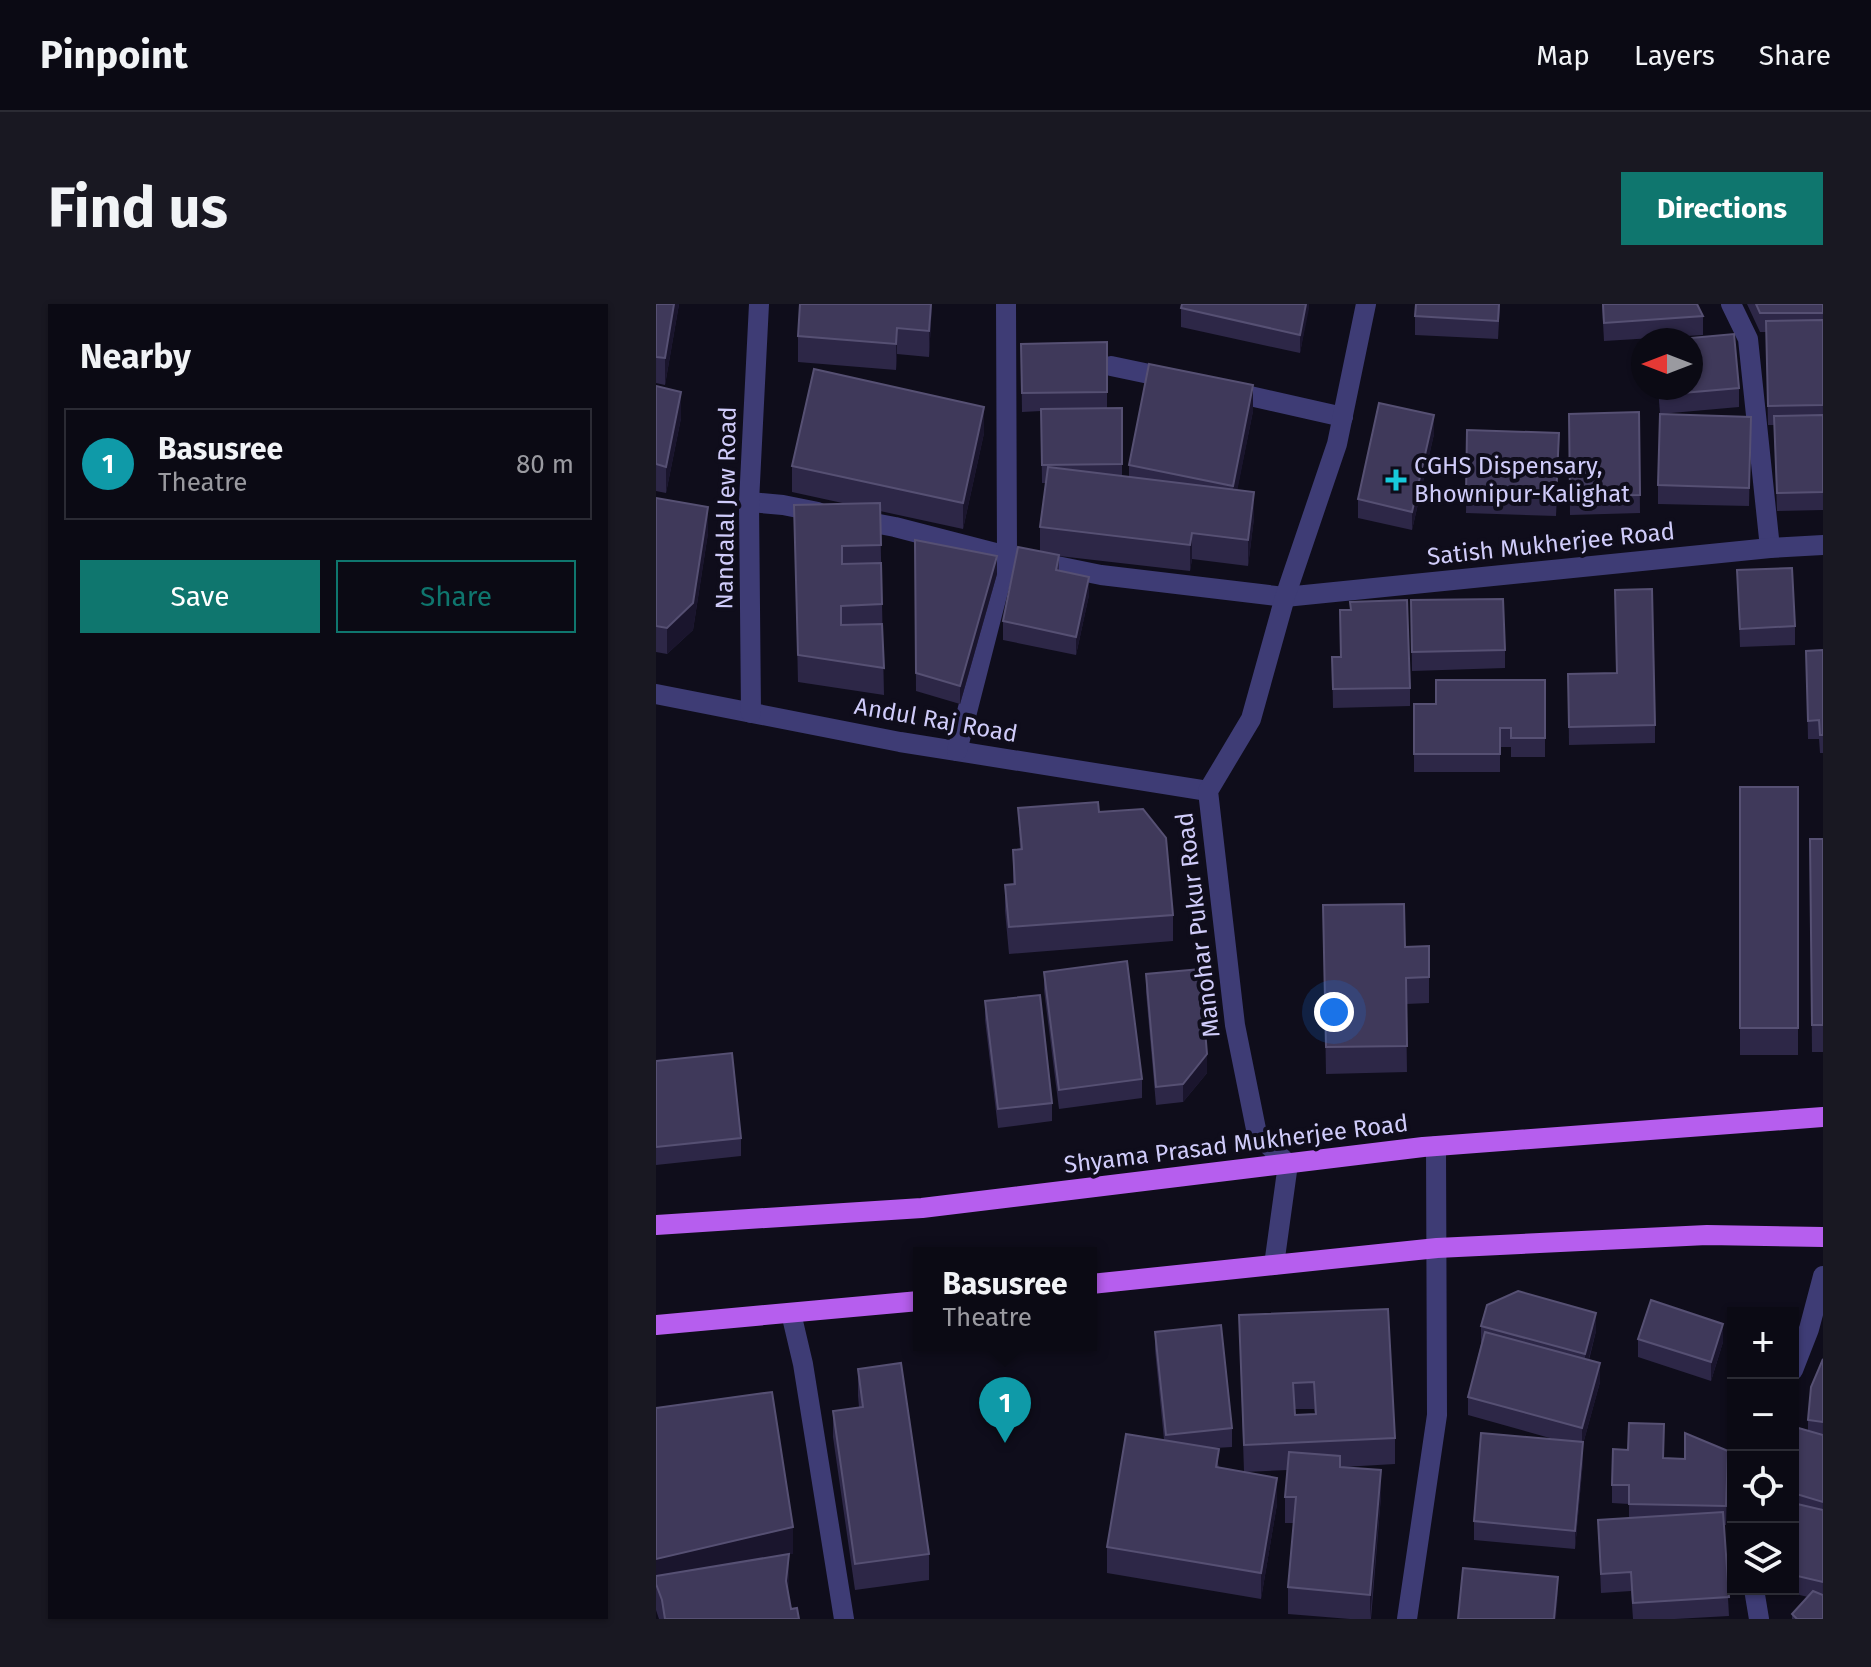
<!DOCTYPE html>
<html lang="en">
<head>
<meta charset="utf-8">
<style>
  :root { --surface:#0b0a14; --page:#191822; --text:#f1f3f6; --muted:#9a9aa0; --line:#2b2b34; --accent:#0f766e }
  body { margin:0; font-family:"Fira Sans",sans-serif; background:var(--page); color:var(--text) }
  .controls { position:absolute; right:24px; bottom:24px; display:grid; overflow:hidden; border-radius:0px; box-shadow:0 2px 6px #0004 }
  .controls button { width:72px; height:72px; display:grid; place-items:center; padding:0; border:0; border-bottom:2px solid var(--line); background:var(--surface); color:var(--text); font:40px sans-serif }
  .compass { position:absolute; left:975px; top:24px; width:72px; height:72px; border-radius:50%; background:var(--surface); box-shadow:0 2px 6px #0004; rotate:270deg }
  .you { position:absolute; left:678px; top:708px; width:28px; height:28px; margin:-20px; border:6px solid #fff; border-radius:50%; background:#1a73e8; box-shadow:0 0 0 12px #1a73e833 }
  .badge { display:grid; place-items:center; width:52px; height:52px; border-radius:50%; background:var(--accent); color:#fff; font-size:26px; font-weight:700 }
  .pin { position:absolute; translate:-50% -66px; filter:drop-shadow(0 2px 4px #0008) }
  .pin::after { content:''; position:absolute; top:42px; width:28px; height:24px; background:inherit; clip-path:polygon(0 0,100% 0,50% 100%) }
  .popup { position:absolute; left:257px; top:943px; width:184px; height:104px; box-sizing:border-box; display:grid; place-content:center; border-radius:0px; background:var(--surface); filter:drop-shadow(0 2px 6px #0005); font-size:26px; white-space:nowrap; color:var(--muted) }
  .popup b { font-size:30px; color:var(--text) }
  .popup::after { content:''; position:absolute; left:50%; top:100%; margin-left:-16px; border:16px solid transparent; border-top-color:var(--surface) }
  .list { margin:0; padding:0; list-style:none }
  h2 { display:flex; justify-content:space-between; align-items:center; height:104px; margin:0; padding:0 32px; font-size:34px }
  h2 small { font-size:26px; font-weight:400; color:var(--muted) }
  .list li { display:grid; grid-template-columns:52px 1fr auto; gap:24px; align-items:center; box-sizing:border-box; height:112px; margin:0 16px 16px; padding:0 16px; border:2px solid var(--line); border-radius:0px }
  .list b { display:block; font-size:30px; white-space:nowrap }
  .list p { margin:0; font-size:26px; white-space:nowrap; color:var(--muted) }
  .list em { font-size:26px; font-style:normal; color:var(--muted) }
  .actions { display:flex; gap:16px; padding:24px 32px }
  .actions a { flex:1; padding:18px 0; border:2px solid var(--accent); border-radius:0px; text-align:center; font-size:28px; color:var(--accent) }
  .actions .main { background:var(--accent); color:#fff }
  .icon { flex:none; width:44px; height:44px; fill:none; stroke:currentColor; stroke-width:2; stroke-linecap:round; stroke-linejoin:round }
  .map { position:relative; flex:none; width:1167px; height:1315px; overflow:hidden; border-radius:0px }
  header { display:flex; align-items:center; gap:48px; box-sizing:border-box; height:112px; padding:0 40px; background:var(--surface); border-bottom:2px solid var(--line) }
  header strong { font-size:38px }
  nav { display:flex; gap:44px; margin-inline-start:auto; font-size:28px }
  .intro { display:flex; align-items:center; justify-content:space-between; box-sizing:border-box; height:192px; padding:0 48px }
  h1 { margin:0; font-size:56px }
  .button { padding:20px 36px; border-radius:0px; background:var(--accent); color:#fff; font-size:28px; font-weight:700 }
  main { display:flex; gap:48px; padding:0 48px }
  aside { flex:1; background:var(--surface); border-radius:0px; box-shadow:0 2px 6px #0004 }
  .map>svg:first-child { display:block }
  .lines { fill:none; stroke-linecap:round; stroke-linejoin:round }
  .minor { stroke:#3e3c75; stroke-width:20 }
  .major { stroke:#b65eee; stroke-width:20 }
  .wall { fill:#2d2747; fill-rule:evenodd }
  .shaded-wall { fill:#1a152d }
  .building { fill:#3f395a; stroke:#565073; stroke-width:2; fill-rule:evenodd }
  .poi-dot { fill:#17cadb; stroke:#0f0d1b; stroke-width:3 }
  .labels { text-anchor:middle; stroke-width:8; stroke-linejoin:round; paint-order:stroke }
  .poi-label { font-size:24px; fill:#d0ccfa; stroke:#0f0d1b; text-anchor:start }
  .street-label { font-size:24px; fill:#d0ccfa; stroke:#0f0d1b }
</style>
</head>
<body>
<header>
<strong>Pinpoint</strong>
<nav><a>Map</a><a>Layers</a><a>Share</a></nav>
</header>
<div class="intro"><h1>Find us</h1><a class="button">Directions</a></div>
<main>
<aside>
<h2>Nearby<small></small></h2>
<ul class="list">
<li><span class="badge" style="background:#0f9aa8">1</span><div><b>Basusree</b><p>Theatre</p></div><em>80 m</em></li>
</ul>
<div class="actions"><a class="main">Save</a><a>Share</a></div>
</aside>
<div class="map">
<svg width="1167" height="1315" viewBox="0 0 1167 1315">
  <rect width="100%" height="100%" fill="#0f0d1b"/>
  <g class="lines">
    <g class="minor">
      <path d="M1075,0L1092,35L1114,244"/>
      <path d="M455,62L517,75"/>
      <path d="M572,87L687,113"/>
      <path d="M93,198L127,201L162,208"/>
      <path d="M197,215L239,223L351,252L445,271L629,293L1114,244L1167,241"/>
      <path d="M0,390L244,438L552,487"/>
      <path d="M95,409L93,198L103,0"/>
      <path d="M301,447L351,252L350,0"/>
      <path d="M618,961L632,860L601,830L579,721L552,487L595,415L629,293L681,140L710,0"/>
      <path d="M135,1009L147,1060L188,1315"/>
      <path d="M1137,1066L1153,1025L1167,972"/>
      <path d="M1098,1285L1103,1315"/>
      <path d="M751,1315L781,1111L780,842"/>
    </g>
    <g class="major">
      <path d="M0,921L266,904L767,843L1167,813"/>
      <path d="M435,980L781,944L1051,931L1167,933"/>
      <path d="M0,1021L263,997"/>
    </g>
  </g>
  <g class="wall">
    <path d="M0,0H23L9,81L0,79Z"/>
    <path d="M276,0L273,53L241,50L240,66L142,58V32Z"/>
    <path d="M653,0L644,49L525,23V4Z"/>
    <path d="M844,0L842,35L759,31V12Z"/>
    <path d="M946,0H1041L1047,12V31L948,37Z"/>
    <path d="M1091,0H1167V206L1121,207L1118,121H1112L1110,28H1104Z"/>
    <path d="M451,38V104H466V172L473,173V161L597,107L581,186L598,214L592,262L536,255L534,267L403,252V267L433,291L420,351L347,336V317L384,247V223L390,179H386L385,107L366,108L365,40Z"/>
    <path d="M0,82L25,114L10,189L0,187Z"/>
    <path d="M1002,84H1083V103L1004,110Z"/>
    <path d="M983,108L984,209L914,211L913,110Z"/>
    <path d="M1095,113L1093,202L1002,200V181Z"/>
    <path d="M811,126L903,147L900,212L810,209Z"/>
    <path d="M328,129L307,225L224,207L228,391L142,378L138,201L191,200L136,188V162Z"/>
    <path d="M778,130L756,226L702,214V195Z"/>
    <path d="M0,194L52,229L37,326L11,350L0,348Z"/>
    <path d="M259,236L341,270L304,400L260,387Z"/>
    <path d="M1081,266L1139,322V341L1084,343Z"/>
    <path d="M755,296L849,346V364L756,367Z"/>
    <path d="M694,298L754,384V402L677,404L676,353H685L684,306H694Z"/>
    <path d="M1167,346V449H1164L1163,435H1152L1150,347Z"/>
    <path d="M912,370L999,421V439L913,441Z"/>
    <path d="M889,376V453H855V443H844V468H758V400H780Z"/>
    <rect x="1084" y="483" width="58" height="268"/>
    <path d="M362,504L443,508L517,611V637L353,650L349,607V581L357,580V546L364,545Z"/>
    <path d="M1154,535H1167V748H1156Z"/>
    <path d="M667,601L749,643L773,642V699L750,700L751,768L670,770Z"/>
    <path d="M388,668L486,775V794L403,805L388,686Z"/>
    <path d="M490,670L551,769L527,798L500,801L490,688Z"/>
    <path d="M329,697L396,799V817L342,824L329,716Z"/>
    <path d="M0,757L85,834V852L0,861Z"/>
    <path d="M583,1011L739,1134V1160L687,1163L725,1192L715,1315H694L632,1310V1283L638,1219H629V1193L632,1166L588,1168ZM638,1105H658L659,1110L639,1111Z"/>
    <path d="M825,1022L940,1027L933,1056L944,1078L927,1140V1157L919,1245L818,1236V1217L901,1136L812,1111V1093L825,1040Z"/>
    <path d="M499,1028L576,1124V1143L559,1144L563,1164L621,1200L605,1295L451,1269V1243L508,1136L499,1046Z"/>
    <path d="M982,1035L1067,1038L1055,1077L982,1053Z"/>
    <path d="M1167,1055V1315H1136V1310L1152,1293L1127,1287V1285H1137V1129L1152,1127V1116Z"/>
    <path d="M202,1065L273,1250V1276L199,1286L177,1133V1107L203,1103L202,1092Z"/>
    <path d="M0,1104L137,1250H133L132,1288L135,1305L143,1315H3L0,1306Z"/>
    <path d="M1072,1147L1070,1221H1068L1073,1312L1019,1315H977L975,1287L945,1289L942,1216L973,1214V1200L956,1199V1181L1008,1154L1029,1155Z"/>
  </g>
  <g class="shaded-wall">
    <path d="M18,0H23L9,81V54Z"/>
    <path d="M275,0H276L273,53V27Z"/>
    <path d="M650,0H653V5L644,49V31Z"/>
    <path d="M241,24V50L240,66V40Z"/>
    <path d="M597,81V107L577,208V182Z"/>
    <path d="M25,88V114L10,189V163Z"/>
    <path d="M328,103V129L307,225V199Z"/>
    <path d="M778,111V130L756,226V208Z"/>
    <path d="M598,188V214L592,262V236Z"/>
    <path d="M52,203V229L37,326L11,350V324Z"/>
    <path d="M536,229V255L534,267V241Z"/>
    <path d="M341,252V270L304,400V382Z"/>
    <path d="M433,273V291L420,351V333Z"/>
    <path d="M551,750V769L527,798V780Z"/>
    <path d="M940,1009V1027L929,1069V1050Z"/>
    <path d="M1067,1020V1038L1055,1077V1058Z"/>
    <path d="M944,1059V1078L927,1140V1157L919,1245V1227L926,1143V1124Z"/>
    <path d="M725,1166V1192L714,1315V1291Z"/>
    <path d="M621,1174V1200L605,1295V1269Z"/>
    <path d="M137,1223V1250H133V1276L130,1304V1277L0,1280V1255Z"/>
    <path d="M902,1273V1291L900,1315H898Z"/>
  </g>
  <g class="building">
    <path d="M0,0H18L9,54L0,53Z"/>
    <path d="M144,0H275L273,27L241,24L240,40L142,32Z"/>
    <path d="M526,0H650L644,31L525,4Z"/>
    <path d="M760,0H843L842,17L759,12Z"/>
    <path d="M947,0H1041L1047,12L948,19Z"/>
    <path d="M1100,0H1167V9H1104Z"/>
    <path d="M1167,16V101L1112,102L1110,17Z"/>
    <path d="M1078,30L1083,84L1004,91L1003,84H1035V36H1013Z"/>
    <path d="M451,38V88L366,89L365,40Z"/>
    <path d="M493,60L597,81L577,182L473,161Z"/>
    <path d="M158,65L328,103L307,199L136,162Z"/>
    <path d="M0,82L25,88L10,163L0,160Z"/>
    <path d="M723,99L778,111L756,208L702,195Z"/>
    <path d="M466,104V160L386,161L385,105Z"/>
    <path d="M983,108L984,191L914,192L913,110Z"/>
    <path d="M1004,110L1095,113L1093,184L1002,181Z"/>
    <path d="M1167,111V188L1121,189L1118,112Z"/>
    <path d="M811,126L903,129L900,193L810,191Z"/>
    <path d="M392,163L598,188L592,236L536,229L534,241L384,223Z"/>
    <path d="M0,194L52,203L37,299L11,324L0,322Z"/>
    <path d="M224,199L225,241L186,242V260L225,259L226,300L185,302V321L226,320L228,364L142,351L138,201Z"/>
    <path d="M259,236L341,252L304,382L260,369Z"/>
    <path d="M362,243L403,251L400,266L433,273L420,333L347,317Z"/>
    <path d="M1136,264L1139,322L1084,325L1081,266Z"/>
    <path d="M996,285L999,421L913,423L912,370L961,369L959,286Z"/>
    <path d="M847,295L849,346L756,348L755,296Z"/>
    <path d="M751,296L754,384L677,385L676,353H685L684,306H695L694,298Z"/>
    <path d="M1167,346V431H1164L1163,416L1152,417L1150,347Z"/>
    <path d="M780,376H889V434H855V424H844V450H758V400H780Z"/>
    <rect x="1084" y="483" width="58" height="241"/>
    <path d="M442,498L443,508L487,505L510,534L517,611L353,623L349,581L359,580L357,546L366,545L362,504Z"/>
    <path d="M1154,535H1167V721H1156Z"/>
    <path d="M748,600L749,643L773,642V673L750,674L751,742L670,743L667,601Z"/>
    <path d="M471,657L486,775L403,786L388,668Z"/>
    <path d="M544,665L551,750L527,780L500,783L490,670Z"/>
    <path d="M384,691L396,799L342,805L329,697Z"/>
    <path d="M76,749L85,834L0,843V757Z"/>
    <path d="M862,987L940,1009L929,1050L825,1022L831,1001Z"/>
    <path d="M995,996L1067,1020L1055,1058L982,1035Z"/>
    <path d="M732,1005L739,1134L588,1141L583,1011ZM658,1078L660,1110L639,1111L637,1079Z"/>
    <path d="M565,1021L576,1124L510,1131L499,1028Z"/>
    <path d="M829,1028L944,1059L926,1124L812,1093Z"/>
    <path d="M1167,1055V1118L1152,1116L1155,1083Z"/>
    <path d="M245,1059L273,1250L199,1260L177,1107L207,1103L202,1065Z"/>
    <path d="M116,1088L137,1223L0,1255V1104Z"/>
    <path d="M973,1119L1008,1120L1007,1154L1029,1155V1129L1072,1147L1070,1202L973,1200V1181H956L957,1145L972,1146Z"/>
    <path d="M1139,1123L1167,1131V1198L1137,1189V1129Z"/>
    <path d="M825,1129L927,1138L919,1227L818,1217Z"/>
    <path d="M470,1130L563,1145L560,1163L621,1174L605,1269L451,1243Z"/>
    <path d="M633,1148L684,1152V1163L725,1166L714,1291L632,1283L640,1193H629Z"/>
    <path d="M1137,1199L1167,1206V1278L1137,1271Z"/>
    <path d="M1067,1208L1073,1293L977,1299L975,1268L945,1270L942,1216Z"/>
    <path d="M133,1250L130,1277L135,1305L141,1304L143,1315H9L6,1296L0,1280V1272Z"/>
    <path d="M807,1264L902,1273L898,1315H802Z"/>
    <path d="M1157,1287L1167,1291V1315H1141L1136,1310Z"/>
  </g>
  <path class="poi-dot" d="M736 164h8v8h8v8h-8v8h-8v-8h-8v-8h8z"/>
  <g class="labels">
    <g class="poi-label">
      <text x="758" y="170">CGHS Dispensary,<tspan x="758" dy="28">Bhownipur-Kalighat</tspan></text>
    </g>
    <g class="street-label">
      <text transform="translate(70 204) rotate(-89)" y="8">Nandalal Jew Road</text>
      <text transform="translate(895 240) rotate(-6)" y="8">Satish Mukherjee Road</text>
      <text transform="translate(280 416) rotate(10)" y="8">Andul Raj Road</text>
      <text transform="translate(542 621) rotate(-97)" y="8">Manohar Pukur Road</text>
      <text transform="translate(580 840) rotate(-7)" y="8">Shyama Prasad Mukherjee Road</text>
    </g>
  </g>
</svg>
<div class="controls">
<button>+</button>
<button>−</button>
<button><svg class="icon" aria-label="locate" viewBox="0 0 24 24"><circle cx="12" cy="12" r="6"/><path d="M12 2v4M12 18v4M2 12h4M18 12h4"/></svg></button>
<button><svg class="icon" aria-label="layers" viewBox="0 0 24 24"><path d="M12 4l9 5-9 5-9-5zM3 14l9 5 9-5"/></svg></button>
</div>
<svg class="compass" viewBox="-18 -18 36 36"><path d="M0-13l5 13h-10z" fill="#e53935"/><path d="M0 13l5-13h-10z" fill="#9a9aa0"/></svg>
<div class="you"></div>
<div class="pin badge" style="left:349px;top:1139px;background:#0f9aa8">1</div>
<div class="popup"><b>Basusree</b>Theatre</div>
</div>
</main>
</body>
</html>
